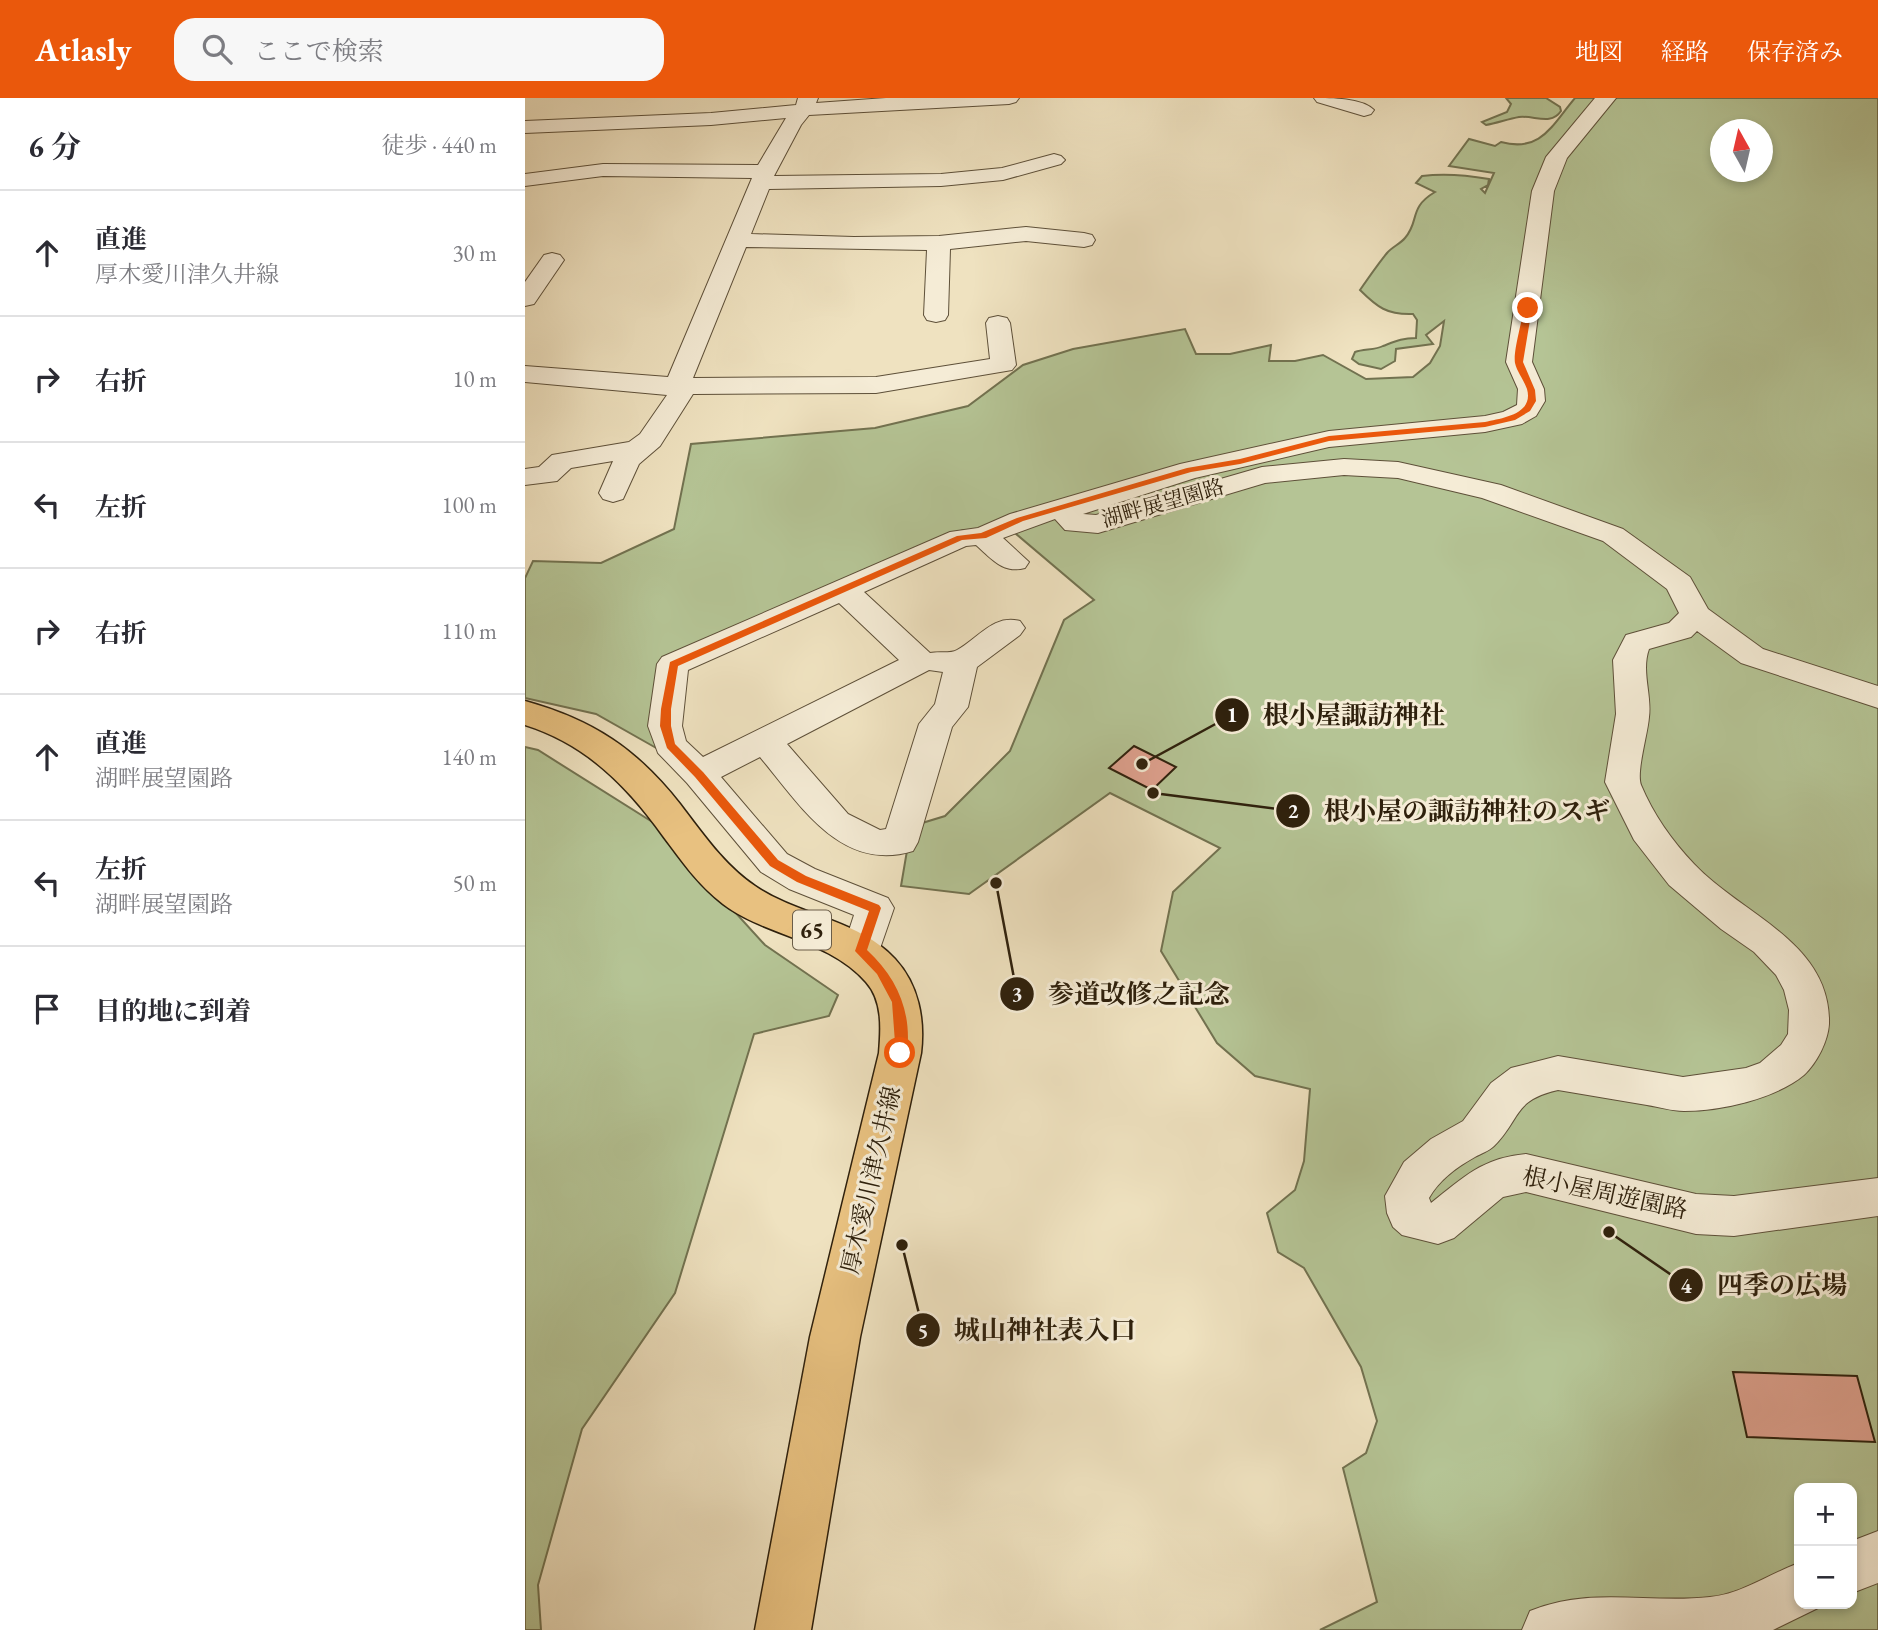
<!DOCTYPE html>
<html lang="ja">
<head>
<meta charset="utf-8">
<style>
  :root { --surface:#fff; --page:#f7f7f7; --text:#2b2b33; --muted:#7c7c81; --line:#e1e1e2; --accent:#ea580c }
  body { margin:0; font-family:"EB Garamond","Noto Serif JP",serif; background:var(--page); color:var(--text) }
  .controls { position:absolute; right:21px; bottom:21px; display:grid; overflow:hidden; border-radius:14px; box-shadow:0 4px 10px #0003 }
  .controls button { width:63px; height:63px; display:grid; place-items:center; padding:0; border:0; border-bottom:2px solid var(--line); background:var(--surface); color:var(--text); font:35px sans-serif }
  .compass { position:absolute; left:1185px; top:21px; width:63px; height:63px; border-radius:50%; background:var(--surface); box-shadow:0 4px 10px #0003; rotate:352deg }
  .stop { position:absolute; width:21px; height:21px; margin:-16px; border:5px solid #ea580c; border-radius:50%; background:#fff }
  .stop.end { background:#ea580c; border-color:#fff; box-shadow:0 2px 7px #0008 }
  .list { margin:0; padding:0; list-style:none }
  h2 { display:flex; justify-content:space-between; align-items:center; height:91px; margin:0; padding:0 28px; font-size:30px }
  h2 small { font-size:23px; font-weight:400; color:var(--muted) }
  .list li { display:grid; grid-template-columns:46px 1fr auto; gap:21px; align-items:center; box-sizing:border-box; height:126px; padding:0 28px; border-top:2px solid var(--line) }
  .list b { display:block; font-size:26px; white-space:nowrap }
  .list p { margin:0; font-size:23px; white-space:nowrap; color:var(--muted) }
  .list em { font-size:23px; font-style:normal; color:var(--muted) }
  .icon { flex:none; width:38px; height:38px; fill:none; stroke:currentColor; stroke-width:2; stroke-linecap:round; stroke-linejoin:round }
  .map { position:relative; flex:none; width:1353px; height:1532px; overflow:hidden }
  header { display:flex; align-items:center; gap:42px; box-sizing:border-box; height:98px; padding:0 35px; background:var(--accent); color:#fff }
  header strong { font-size:33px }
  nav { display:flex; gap:38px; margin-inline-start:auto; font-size:24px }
  .search { width:490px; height:63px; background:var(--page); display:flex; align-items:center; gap:18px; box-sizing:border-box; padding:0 24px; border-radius:21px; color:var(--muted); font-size:26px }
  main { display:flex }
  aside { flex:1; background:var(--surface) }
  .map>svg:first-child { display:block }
  .green { fill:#b5c495; stroke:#727250; stroke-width:2; fill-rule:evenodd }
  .building { fill:#e0a290; stroke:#2e200c; stroke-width:2 }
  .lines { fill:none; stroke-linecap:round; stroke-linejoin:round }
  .street-casing { stroke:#5e5039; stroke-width:2 }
  .primary-casing { stroke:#2e200c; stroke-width:3 }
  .street { fill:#f5ecd6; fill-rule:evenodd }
  .primary { fill:#e8c180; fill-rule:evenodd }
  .route { fill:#ea580c }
  .labels { text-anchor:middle; stroke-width:6; stroke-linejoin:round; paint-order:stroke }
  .far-street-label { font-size:21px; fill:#2e200c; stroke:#f5ecd6 }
  .shield { fill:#f5ecd6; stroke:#6a5d49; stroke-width:2 }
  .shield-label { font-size:23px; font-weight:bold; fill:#2e200c }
  .street-label { font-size:24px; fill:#2e200c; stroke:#f5ecd6 }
  .leader { fill:none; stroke:#2e200c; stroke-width:2.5 }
  .callout-dot { fill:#2e200c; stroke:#f5ecd6; stroke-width:2.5 }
  .mark-label { font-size:21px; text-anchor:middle; font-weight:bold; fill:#fff }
  .callout-label { font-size:26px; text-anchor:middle; font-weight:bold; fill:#2e200c; stroke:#f5ecd6; stroke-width:6; stroke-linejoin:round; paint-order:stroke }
</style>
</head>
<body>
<header>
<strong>Atlasly</strong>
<div class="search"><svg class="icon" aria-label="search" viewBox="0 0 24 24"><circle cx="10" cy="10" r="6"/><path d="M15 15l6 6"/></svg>ここで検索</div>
<nav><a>地図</a><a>経路</a><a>保存済み</a></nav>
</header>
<main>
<aside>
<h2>6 分<small>徒歩 · 440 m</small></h2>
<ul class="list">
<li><svg class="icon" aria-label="ahead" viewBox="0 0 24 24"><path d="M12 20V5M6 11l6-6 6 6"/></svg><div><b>直進</b><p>厚木愛川津久井線</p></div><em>30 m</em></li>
<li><svg class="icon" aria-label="right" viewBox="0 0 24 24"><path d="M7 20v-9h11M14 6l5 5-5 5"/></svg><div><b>右折</b></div><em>10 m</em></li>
<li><svg class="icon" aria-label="left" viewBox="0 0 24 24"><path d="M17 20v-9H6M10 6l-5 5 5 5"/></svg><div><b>左折</b></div><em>100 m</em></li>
<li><svg class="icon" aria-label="right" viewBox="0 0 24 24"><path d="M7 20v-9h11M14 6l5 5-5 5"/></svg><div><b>右折</b></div><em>110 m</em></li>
<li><svg class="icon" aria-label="ahead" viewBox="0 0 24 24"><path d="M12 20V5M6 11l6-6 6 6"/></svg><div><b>直進</b><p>湖畔展望園路</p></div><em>140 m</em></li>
<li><svg class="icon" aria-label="left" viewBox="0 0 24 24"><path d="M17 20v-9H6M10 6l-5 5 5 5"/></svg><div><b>左折</b><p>湖畔展望園路</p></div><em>50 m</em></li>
<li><svg class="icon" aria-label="arrive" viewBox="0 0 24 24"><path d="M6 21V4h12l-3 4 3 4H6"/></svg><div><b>目的地に到着</b></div></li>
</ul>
</aside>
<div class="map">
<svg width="1353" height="1532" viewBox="0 0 1353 1532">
  <rect width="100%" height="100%" fill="#efe2c0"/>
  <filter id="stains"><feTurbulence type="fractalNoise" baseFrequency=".00286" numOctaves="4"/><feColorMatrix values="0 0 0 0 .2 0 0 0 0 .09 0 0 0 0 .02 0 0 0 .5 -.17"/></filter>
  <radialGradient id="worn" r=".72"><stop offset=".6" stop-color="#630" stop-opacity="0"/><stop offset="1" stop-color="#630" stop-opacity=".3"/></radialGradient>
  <g class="green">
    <path d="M981,0H1021L1035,9L1036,13C1026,28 1009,17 994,19C983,21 972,25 961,27L957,24L982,14L986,6Z"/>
    <path d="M1050,0H1353V1532H795L852,1504L818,1370L841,1355L852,1323L836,1269L779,1170L753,1154L742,1115L770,1092L779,1063L785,991L730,978L692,945L636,853L648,794L695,750L585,695L444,796L376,788L385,735L394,726L420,718L485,653L539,522L569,502L477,424L457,432H438L138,563C129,597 122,616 133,651L71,616L0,600V480L8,463L76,465L149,431L166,346L350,330L443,308L498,267L548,251L660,231L671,256H705L746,247L744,263H770L798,257L841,281L888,279L905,265L915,248L919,223L901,237L908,246L871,251L870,263L856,271L834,266L827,261L830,254C839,251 851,252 858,248C871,243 877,240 891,240L892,222L888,216C862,217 852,209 835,192C844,179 853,166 862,155C867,149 875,146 880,140C895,123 883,110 910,94L891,85L897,78C921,75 941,77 964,81L963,87L956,91L960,95L969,75L924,68L944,41L970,48L976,44C1016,55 1027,27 1050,0ZM1196,32H1238V74H1196ZM1274,1390H1327V1506H1274Z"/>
    <path d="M0,649L13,652L129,725L240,847L313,897L304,918L229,936L150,1195L57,1331L13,1487L16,1532H0Z"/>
  </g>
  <g class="building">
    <path d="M609,648L651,669L627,692L584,670Z"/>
    <path d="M1208,1274L1332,1278L1350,1344L1222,1339Z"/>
  </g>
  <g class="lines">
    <g class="street-casing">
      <g id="street">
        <path d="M273,0H293L291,5L361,0H494L491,4L484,6L284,17L276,27L249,78L416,76L477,70L529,56L536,58L540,62L536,66L478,82L416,88L244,91L226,136L329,139L414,138L501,129L559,135L567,137L570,142L567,147L559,149L501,143L425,151L423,217L420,222L411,224L402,222L399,217L402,152L221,149L168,280L351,279L465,261L461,225L464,220L473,218L482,220L485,225L491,267L487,272L351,295L168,296L135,348L114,366L98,401L88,404L78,401L74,395L88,363L46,370L32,383L0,387V371L14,369L27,357L104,344L115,336L142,297L0,284V268L143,279L227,80L78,78L0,88V76L78,66L233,67L261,20L186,27L0,35V23L186,15L271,7Z"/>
        <path d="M789,0C807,0 837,0 849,12L846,16L839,18L792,4Z"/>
        <path d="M1070,0H1091L1042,60L1029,93L1007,264L1019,291L1020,303L1011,318L997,326L960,334L804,349L670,380L558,416L571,417L737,369L819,361L873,364L976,387L1098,431L1165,479L1183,511L1238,551L1353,588V610L1216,565L1172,533L1166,539L1124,551C1116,573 1127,597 1124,619C1123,635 1111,674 1116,687C1128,716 1148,744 1169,766C1217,817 1306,844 1304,926C1303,943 1292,965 1279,977C1250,1001 1196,1013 1159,1013C1147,1013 1134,1009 1122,1007C1092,1002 1063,997 1033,992C988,1002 996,1021 969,1048C964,1053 955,1056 950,1059C932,1069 914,1082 904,1100L906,1105C939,1079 957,1060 1001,1056L1171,1096L1209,1098L1353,1080V1118L1209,1138L1171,1136L1001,1094L978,1099L929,1140L913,1146L877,1137L868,1129L862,1115L860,1098L879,1064L906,1041L938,1023L966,985L986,970L1033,958L1158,979L1221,970L1235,965L1256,947L1263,936L1264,912L1259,892L1251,877L1229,854L1196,831L1144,787L1109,742L1080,684L1091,616L1088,562L1101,537L1144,525L1154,515L1142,491L1078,443L957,400L873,380L819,377L740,385L573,435L540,432L530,421L478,440L504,464L500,470C478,476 467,461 451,447L441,448L339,494L405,555C414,553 425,556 432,552C454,540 468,516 495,523L500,530L495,537L452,569L443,609L427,629L393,744L388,753C316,775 275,707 235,659L196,679L262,756L290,771L363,800L369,810L350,865L336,869L322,865L317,854L329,817L264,791L236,774L162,685L133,655L123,628L132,566L137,559L425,434L453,430L485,416L655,366L804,333L960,318L978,314L992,307L993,291L981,264L1007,93L1021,59ZM314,505L374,562L178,659L161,643L157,628L163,572ZM404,572L418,574L410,606L394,626L361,731L355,732L323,716L262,646Z"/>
        <path d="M27,155L35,157L39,162L9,206L0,208V184L19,157Z"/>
        <path d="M1353,1433V1485L1327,1495V1443Z"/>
        <path d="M1274,1465V1506H1294L1293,1510L1248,1532H997L1005,1513C1065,1488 1123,1506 1185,1499C1217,1496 1244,1476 1274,1465Z"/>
      </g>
    </g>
    <g class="primary-casing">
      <path id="primary" d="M0,603C68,622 112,651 155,706C178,736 199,767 230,788C274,818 333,821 370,861C394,887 400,922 396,955L335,1239L286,1532H230L285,1239L354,955C356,931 358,903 341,884C303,841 242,839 198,806C173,787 156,762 138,738C102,688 61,646 0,627Z"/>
    </g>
    <use href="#street" class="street"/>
    <use href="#primary" class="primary"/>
  </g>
  <path class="route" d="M1003,208L1007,210L998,264L1010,292L1011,303L1005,313L990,322L960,329L804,343L715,366L666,374L498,423L461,440L437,442L153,568L146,611V628L150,646L178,674L253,762L281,778L354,807L356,810L342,852C372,880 387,913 382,955L375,960L371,958L367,904L352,876L330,853L344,813L272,784L245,768L170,679L142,650L135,628L136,611L145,564L432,438L456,435L492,420L662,370L715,361L804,338L960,324C978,320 1009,316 1002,291C999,282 992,274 990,265C988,253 997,224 999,210Z"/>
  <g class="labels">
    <g class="far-street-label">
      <text transform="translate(638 405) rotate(-16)" y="7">湖畔展望園路</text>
    </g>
    <rect class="shield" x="268" y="812.5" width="38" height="39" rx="5"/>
    <g class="shield-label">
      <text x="287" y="840">65</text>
    </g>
    <g class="street-label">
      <text transform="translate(346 1082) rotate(-77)" y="8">厚木愛川津久井線</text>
      <text transform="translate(1080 1095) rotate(12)" y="8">根小屋周遊園路</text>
    </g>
  </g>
  <path class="leader" d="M617 666L707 617M628 695L768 713M471 785L492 896M1084 1134L1161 1187M377 1147L398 1232"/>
  <g class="callout-dot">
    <circle cx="617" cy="666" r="7"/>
    <circle cx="628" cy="695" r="7"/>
    <circle cx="471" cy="785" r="7"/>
    <circle cx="1084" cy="1134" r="7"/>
    <circle cx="377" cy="1147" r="7"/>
    <circle cx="707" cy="617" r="18"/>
    <circle cx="768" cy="713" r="18"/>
    <circle cx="492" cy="896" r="18"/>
    <circle cx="1161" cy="1187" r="18"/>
    <circle cx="398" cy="1232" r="18"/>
  </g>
  <g class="mark-label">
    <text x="707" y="624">1</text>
    <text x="768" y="720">2</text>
    <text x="492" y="903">3</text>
    <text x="1161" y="1195">4</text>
    <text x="398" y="1240">5</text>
  </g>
  <g class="callout-label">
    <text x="829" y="626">根小屋諏訪神社</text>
    <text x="942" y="722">根小屋の諏訪神社のスギ</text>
    <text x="614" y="905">参道改修之記念</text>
    <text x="1257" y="1196">四季の広場</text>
    <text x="520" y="1241">城山神社表入口</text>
  </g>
  <rect width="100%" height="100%" filter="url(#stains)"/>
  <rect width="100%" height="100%" fill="url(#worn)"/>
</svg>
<div class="controls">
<button>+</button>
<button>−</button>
</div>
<svg class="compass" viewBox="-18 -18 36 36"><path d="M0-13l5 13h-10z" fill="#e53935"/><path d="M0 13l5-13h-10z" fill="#7c7c81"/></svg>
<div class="stop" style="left:375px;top:955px"></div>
<div class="stop end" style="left:1003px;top:210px"></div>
</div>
</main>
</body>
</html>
